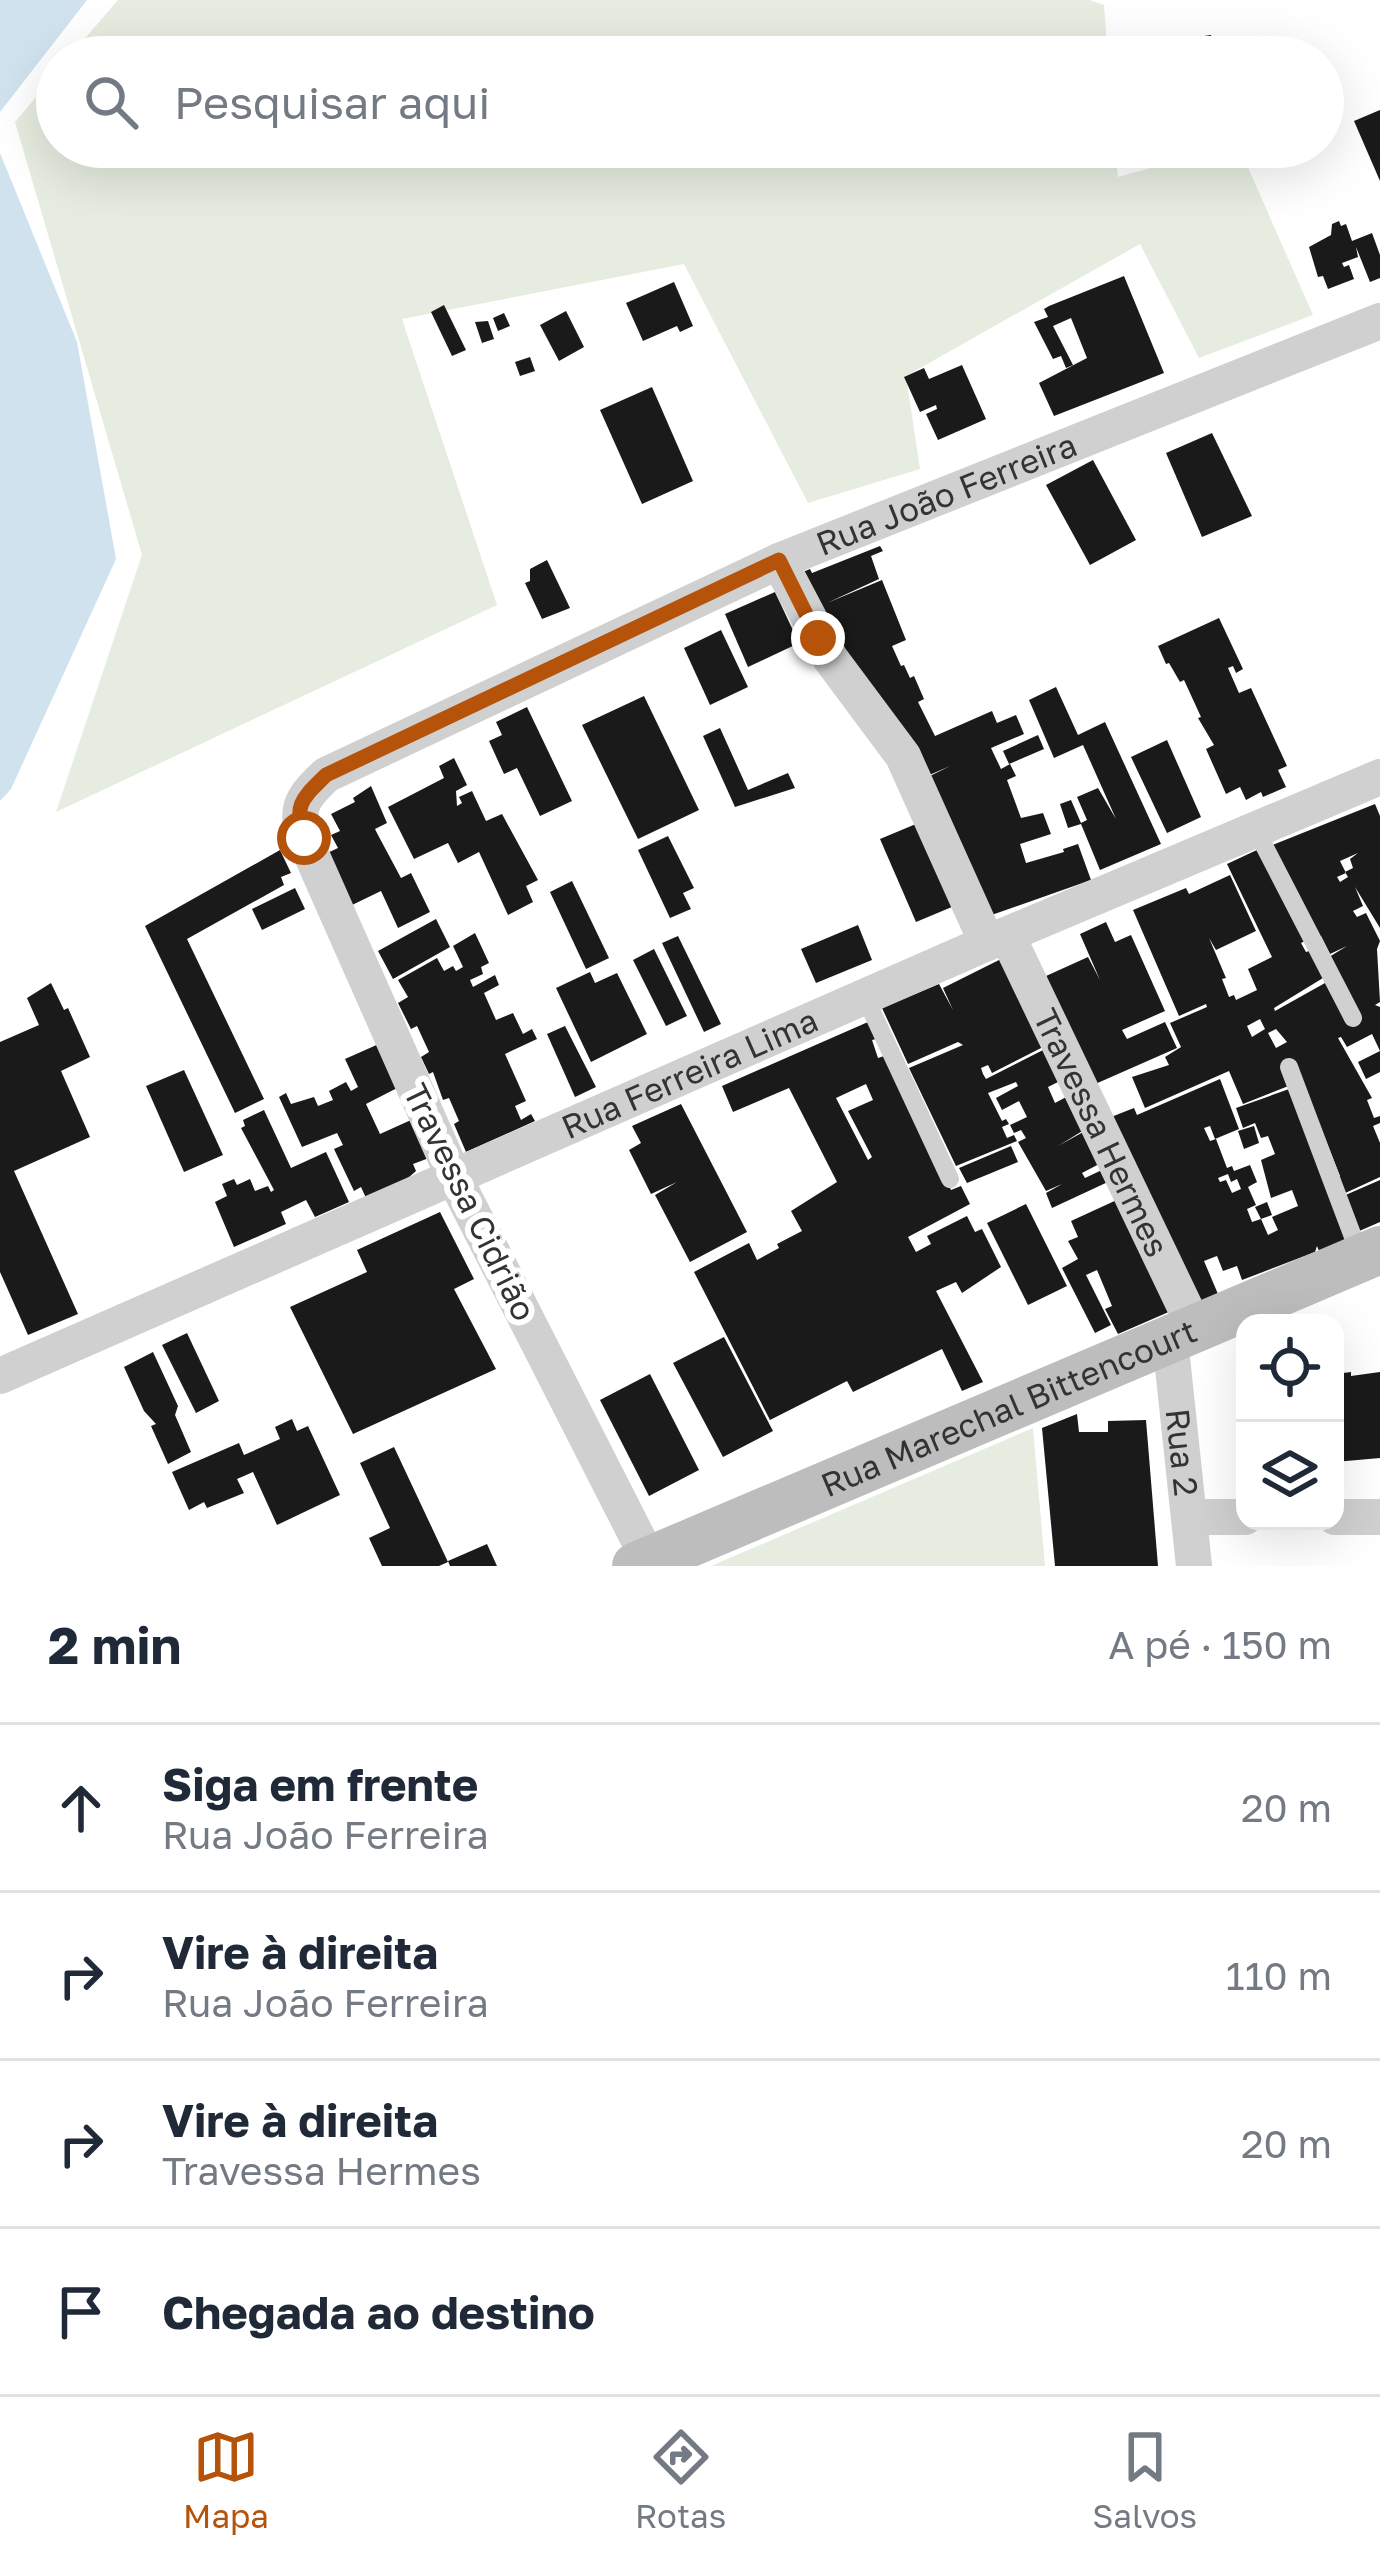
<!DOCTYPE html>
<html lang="pt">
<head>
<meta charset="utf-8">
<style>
  :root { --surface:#fff; --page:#f6f6f7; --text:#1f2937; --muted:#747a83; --line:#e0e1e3; --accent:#b45309 }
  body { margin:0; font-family:"Golos Text",sans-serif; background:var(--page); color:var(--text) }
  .controls { position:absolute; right:36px; bottom:36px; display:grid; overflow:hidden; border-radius:24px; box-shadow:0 12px 48px #0002 }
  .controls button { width:108px; height:108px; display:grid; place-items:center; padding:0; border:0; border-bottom:3px solid var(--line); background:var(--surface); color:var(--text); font:60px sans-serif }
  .stop { position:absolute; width:36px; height:36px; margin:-27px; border:9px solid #b45309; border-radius:50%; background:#fff }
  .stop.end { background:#b45309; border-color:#fff; box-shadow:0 3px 12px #0008 }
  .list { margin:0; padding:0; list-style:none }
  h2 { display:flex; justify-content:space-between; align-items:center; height:156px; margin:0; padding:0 48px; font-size:51px }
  h2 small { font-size:39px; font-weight:400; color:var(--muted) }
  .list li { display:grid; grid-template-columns:78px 1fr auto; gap:36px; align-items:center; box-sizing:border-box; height:168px; padding:0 48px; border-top:3px solid var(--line) }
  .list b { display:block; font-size:45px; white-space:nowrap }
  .list p { margin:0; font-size:39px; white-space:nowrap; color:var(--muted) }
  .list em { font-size:39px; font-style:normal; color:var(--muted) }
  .icon { flex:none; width:66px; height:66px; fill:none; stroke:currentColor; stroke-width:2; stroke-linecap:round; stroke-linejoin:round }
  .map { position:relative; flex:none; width:1380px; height:1566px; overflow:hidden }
  .search { position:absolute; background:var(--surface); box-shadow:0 12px 48px #0002; left:36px; right:36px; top:36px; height:132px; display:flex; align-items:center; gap:30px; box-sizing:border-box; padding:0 42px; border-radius:66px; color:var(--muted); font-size:45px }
  .sheet { height:828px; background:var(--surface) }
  nav { display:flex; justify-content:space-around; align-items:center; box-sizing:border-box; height:168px; border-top:3px solid var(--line); background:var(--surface); font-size:33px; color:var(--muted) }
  nav a { display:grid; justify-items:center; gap:6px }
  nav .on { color:var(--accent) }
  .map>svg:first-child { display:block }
  .green { fill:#e6ecdf }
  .water { fill:#cfe2ee }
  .building { fill:#1a1a1a; fill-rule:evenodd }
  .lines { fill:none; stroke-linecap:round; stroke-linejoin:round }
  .lane { stroke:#d0d0d0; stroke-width:18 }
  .street { stroke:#d0d0d0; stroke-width:36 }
  .secondary { stroke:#bdbdbd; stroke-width:48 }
  .route { stroke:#b45309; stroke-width:15 }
  .labels { text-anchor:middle; stroke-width:12; stroke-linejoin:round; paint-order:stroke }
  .street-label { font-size:33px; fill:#333; stroke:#fff }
</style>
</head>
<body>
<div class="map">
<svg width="1380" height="1566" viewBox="0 0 1380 1566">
  <rect width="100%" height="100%" fill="#fff"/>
  <g class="green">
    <path d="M118,0H1089L1104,5L1108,57H69Z"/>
    <path d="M57,72V147H1115L1118,177L1226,147H1239L1313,315L1199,358L1140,244L906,376L920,469L808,503L684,264L402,319L497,605L56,812L142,555L15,122Z"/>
    <path d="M1033,1428L1045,1566H711Z"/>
  </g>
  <g class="water">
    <path d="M0,0H87L0,112Z"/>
    <path d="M0,153L77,342L116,559L11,789L0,801Z"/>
  </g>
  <g class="building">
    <path d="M1211,35L1215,57H1209L1204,36Z"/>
    <path d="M1127,44L1139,47L1137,57L1124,56Z"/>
    <path d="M1380,110V181L1354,121Z"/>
    <path d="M1123,147H1163V148L1127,158Z"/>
    <path d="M1339,221L1341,226L1346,224L1352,241L1372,233L1380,255V278L1370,282L1356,247L1358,257L1342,263L1344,267L1349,265L1354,279L1328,289L1323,276L1318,277L1309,247L1331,235L1332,224Z"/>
    <path d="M1124,276L1164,373L1054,416L1039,383L1087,358L1071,318L1053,326L1073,365L1066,368L1061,356L1053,359L1034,322L1048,317L1044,309L1049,306Z"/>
    <path d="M674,282L693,326L680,332L677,326L643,341L626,303Z"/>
    <path d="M444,305L466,350L452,356L431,312Z"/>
    <path d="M566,311L584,347L559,361L540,325Z"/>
    <path d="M504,313L510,326L498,331L493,318Z"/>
    <path d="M488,321L494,339L482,343L475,322Z"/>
    <path d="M530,357L535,371L520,376L515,362Z"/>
    <path d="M962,365L986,419L938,440L926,414L937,409L936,405L920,412L904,377L924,368L929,379Z"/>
    <path d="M652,387L693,481L642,504L600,410Z"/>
    <path d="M1212,433L1252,516L1202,537L1166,453Z"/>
    <path d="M1093,460L1136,540L1090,565L1046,485Z"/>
    <path d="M880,546L883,551L871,556L879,579L827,603L882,580L906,640L892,646L901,666L904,665L910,678L914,676L924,699L918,702L935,736L992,711L997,723L1016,715L1024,734L991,748L1001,769L1010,764L1016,776L1007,780L1021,818L1043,813L1051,834L1020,844L1026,863L1064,852L1063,849L1078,844L1091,880L983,918L920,781L950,766L925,777L798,574L810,569L812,573Z"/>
    <path d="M547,560L570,608L542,619L525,583L530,581V569Z"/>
    <path d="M775,592L799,643L748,667L725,614Z"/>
    <path d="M1219,618L1243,669L1236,673L1233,666L1228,668L1239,693L1251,688L1287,766L1278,770L1286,787L1263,797L1261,792L1246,800L1240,787L1226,794L1206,749L1214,745L1198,718L1201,717L1184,680L1180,682L1169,663L1166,664L1158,646Z"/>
    <path d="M721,630L748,687L710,705L684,648Z"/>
    <path d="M1056,687L1078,735L1105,722L1161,844L1100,870L1081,824L1068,828L1060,804L1071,800L1081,823L1087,820L1077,797L1098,788L1116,819L1083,745L1054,758L1029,700Z"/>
    <path d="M644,696L699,810L638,839L582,725Z"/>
    <path d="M527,707L572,801L540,816L517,768L504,774L489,741L502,735L496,722Z"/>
    <path d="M720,728L748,790L788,773L795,788L735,807L703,736Z"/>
    <path d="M1038,735L1044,749L1009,764L1003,751Z"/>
    <path d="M1167,740L1201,817L1167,833L1131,757Z"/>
    <path d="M454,758L467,785L456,791L457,806L462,803L459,797L472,791L486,821L502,814L538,880L526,886L533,902L508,915L479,852L458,863L448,843L414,859L388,807L444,778L439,766Z"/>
    <path d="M371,786L387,823L375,829L378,835L401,878L411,873L430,912L398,928L381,891L350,906L325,854L338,848L331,835L340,831L331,814L355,802L353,798Z"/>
    <path d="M1375,804L1380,816V928L1355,887L1363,906L1353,911L1357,917L1366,913L1380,941L1377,949L1380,1002L1375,1005L1380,1007V1072L1366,1079L1358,1062L1380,1051L1372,1034L1347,1047L1341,1037L1338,1038L1372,1098L1367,1100L1374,1118L1380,1116V1123L1373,1126L1380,1143V1177L1341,1195L1335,1179L1340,1176L1300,1075L1291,1085L1243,1104L1229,1071L1145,1108L1132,1077L1169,1065L1165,1057L1181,1047L1170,1023L1207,1007L1206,1004L1179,1016L1133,910L1186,888L1189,894L1230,875L1256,931L1216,950L1209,938L1226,978L1222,979L1229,997L1234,995L1236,1000L1257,990L1248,969L1272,957L1227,864L1259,849L1307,940L1301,943L1306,952L1312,950L1329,957L1347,946L1330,954L1321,936L1316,938L1270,846ZM1358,853L1350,859L1353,868L1345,872L1348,877L1340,882L1337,877L1346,873L1340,861ZM1323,978L1325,983L1275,1011L1274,1008ZM1260,1019L1265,1029L1252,1037L1247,1026ZM1276,1029L1287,1042L1276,1048L1268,1033Z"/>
    <path d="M923,821L959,904L916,922L880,839Z"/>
    <path d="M668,836L694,888L683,893L691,909L670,918L638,850Z"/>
    <path d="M280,850L291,873L281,877L284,885L187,939L264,1099L235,1113L145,926Z"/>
    <path d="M572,881L609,958L586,969L550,892Z"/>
    <path d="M295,888L305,909L262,930L252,909Z"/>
    <path d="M436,919L450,947L393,979L378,951Z"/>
    <path d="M1106,922L1115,942L1131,935L1165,1011L1122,1030L1127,1039L1165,1022L1177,1048L1093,1085L1046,976L1088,957L1100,980L1080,934Z"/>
    <path d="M858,925L872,960L816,983L801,949Z"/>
    <path d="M475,933L489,963L481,967L483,974L470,980L473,987L495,975L499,985L484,993L496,1020L513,1013L523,1034L532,1029L537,1039L505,1054L526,1101L515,1106L521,1120L531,1114L535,1121L466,1152L454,1124L459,1121L449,1098L443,1100L433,1072L429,1074L421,1057L429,1052L417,1026L411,1029L398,1003L408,997L398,980L437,958L444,971L453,966L456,971L463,967L453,946Z"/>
    <path d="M678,936L721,1024L704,1032L662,943Z"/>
    <path d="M654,949L687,1016L666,1026L633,960Z"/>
    <path d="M1003,958L1045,1046L992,1073L988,1065L981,1068L983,1074L986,1079L1047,1048L1060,1081L1048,1087L1055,1103L1068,1096L1084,1130L1058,1146L1085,1131L1101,1163L1082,1173L1085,1178L1104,1169L1110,1181L1052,1208L1046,1193L1062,1184L1046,1191L1018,1142L1026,1138L1021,1130L1014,1133L1010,1125L1027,1117L1019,1101L1002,1110L996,1098L1018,1086L1016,1082L988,1093L1002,1121L1006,1119L1009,1124L1002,1127L1007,1138L1014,1135L1017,1141L956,1166L909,1068L963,1045L958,1042L908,1064L882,1008L939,984L953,1010L943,988Z"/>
    <path d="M590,972L595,983L617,973L647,1034L591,1062L556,988Z"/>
    <path d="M51,983L64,1010L68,1008L90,1057L61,1071L90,1137L14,1171L78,1314L28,1335L0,1272V1042L39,1025L27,998Z"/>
    <path d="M868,1022L876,1039L872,1040L878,1058L884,1056L951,1190L961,1186L970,1204L908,1237L916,1252L931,1244L927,1236L967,1216L975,1232L982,1229L1001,1267L962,1293L956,1282L936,1291L983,1382L962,1391L942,1349L853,1392L847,1381L770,1420L694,1272L749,1243L757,1260L779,1248L777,1244L802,1231L791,1211L837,1182L789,1088L733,1112L722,1086ZM866,1084L873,1100L848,1111L872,1157L868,1160L836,1098Z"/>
    <path d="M565,1026L596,1087L575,1097L547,1034Z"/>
    <path d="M381,1043L401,1086L366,1104L380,1134L411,1120L429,1158L413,1164L416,1171L408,1178L366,1198L361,1187L354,1191L334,1149L343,1145L337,1133L302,1147L279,1097L286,1093L291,1104L314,1097L318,1106L333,1100L329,1091L346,1082L351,1091L358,1087L345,1059Z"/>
    <path d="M184,1070L223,1155L184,1172L146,1086Z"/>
    <path d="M1220,1079L1239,1129L1215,1139L1210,1126L1204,1128L1210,1141L1216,1139L1227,1168L1232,1166L1234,1171L1250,1165L1257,1182L1248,1187L1256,1205L1247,1209L1252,1222L1261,1219L1255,1207L1267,1202L1272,1215L1261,1219L1268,1235L1278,1230L1272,1217L1298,1206L1292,1190L1271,1198L1261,1160L1275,1154L1268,1136L1261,1138L1255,1123L1243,1128L1236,1108L1292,1088L1347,1240L1319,1251L1317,1246L1315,1252L1242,1280L1237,1266L1223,1271L1217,1256L1204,1261L1218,1294L1193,1304L1106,1119L1134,1108L1137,1115ZM1228,1174L1231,1182L1237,1179L1241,1189L1232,1193L1226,1180L1220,1182L1218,1178Z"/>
    <path d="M681,1104L747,1232L690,1262L655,1195L677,1182L651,1194L629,1150L641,1143L632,1126Z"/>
    <path d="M264,1110L291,1168L326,1152L349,1202L315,1217L306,1200L281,1212L286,1224L234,1247L215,1202L227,1196L222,1184L234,1179L237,1185L250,1179L255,1191L268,1186L271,1192L274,1190L241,1128L245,1126L243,1120Z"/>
    <path d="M1254,1126L1259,1143L1244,1149L1238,1131Z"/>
    <path d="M1011,1146L1018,1162L967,1183L959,1168Z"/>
    <path d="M1380,1180V1222L1357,1232L1341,1197Z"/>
    <path d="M1121,1198L1171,1311L1118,1334L1105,1309L1112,1306L1097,1270L1086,1275L1111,1325L1095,1333L1062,1268L1078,1259L1068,1241L1078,1237L1071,1221Z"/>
    <path d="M1026,1204L1067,1286L1028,1305L987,1223Z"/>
    <path d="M440,1212L474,1279L454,1289L496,1369L353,1434L290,1307L367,1272L357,1250Z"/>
    <path d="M187,1333L219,1401L196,1413L162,1345Z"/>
    <path d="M724,1337L773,1431L723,1457L673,1363Z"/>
    <path d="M153,1352L178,1406L175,1415L191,1452L168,1464L151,1426L156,1424L144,1411L124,1367Z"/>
    <path d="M1351,1372V1376L1380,1372V1458L1335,1462V1374Z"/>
    <path d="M650,1374L699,1470L649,1496L600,1400Z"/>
    <path d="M1077,1414L1079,1432H1108V1421L1146,1420L1158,1566H1055L1042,1428Z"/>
    <path d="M292,1419L297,1431L308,1426L340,1495L277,1525L253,1472L237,1479L244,1493L207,1508L204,1502L189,1510L172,1472L239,1443L244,1455L280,1439L275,1427Z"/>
    <path d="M394,1447L448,1562L439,1566H382L369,1538L390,1528L360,1463Z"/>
    <path d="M487,1544L497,1566H450L448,1561Z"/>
  </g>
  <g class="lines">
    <g class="lane">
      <path d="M1255,828L1353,1018"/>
      <path d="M865,997L950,1179"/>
      <path d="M1289,1067L1361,1258"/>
    </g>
    <g class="street">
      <path d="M779,561L830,658L903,756L987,943"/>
      <path id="s1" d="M1007,935L1195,1328"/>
      <path id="s2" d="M1170,1339L1194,1566"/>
      <path id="s3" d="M0,1376L987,943L1380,777"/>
      <path d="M1190,1517H1245"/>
      <path d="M1335,1517H1380"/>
      <path id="s4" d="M649,1560L454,1177L304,838C294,807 304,796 326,775L779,561L1380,321"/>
    </g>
    <path class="secondary" id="s5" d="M636,1566L1380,1250"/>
  </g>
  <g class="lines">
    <path class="route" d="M304,838C293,804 303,798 326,775L779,560L818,638"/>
  </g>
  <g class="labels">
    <g class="street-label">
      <text dy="12" stroke="none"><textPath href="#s4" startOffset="1554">Rua João Ferreira</textPath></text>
      <text dy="12" stroke="none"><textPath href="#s3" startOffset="753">Rua Ferreira Lima</textPath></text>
      <text dy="12" stroke="none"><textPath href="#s1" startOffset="219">Travessa Hermes</textPath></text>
      <text transform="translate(470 1202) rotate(64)" y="12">Travessa Cidrião</text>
      <text dy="12" stroke="none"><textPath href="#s5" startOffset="405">Rua Marechal Bittencourt</textPath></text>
      <text dy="12" stroke="none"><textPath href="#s2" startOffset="114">Rua 2</textPath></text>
    </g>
  </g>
</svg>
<div class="controls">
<button><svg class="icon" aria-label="locate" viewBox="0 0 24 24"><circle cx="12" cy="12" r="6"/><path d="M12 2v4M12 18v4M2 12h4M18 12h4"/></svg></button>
<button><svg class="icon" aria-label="layers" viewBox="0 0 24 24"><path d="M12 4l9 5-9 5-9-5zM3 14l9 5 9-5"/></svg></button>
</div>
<div class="stop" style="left:304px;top:838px"></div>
<div class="stop end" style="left:818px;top:638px"></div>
<div class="search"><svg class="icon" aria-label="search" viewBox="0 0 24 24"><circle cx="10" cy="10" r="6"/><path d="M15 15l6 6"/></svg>Pesquisar aqui</div>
</div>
<section class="sheet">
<h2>2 min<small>A pé · 150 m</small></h2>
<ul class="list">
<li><svg class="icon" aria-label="ahead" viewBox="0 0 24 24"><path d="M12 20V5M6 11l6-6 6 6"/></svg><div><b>Siga em frente</b><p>Rua João Ferreira</p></div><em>20 m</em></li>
<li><svg class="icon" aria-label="right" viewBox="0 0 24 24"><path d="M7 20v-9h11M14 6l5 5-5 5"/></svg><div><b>Vire à direita</b><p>Rua João Ferreira</p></div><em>110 m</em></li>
<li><svg class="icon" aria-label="right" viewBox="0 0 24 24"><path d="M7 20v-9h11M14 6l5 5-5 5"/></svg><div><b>Vire à direita</b><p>Travessa Hermes</p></div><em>20 m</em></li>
<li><svg class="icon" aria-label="arrive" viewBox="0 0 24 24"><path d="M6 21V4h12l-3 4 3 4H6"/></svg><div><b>Chegada ao destino</b></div></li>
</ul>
</section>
<nav>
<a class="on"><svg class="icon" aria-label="map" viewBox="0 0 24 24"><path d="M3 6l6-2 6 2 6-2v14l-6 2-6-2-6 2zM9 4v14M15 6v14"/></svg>Mapa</a>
<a><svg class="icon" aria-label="directions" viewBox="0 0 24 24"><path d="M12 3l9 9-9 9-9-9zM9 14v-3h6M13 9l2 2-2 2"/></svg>Rotas</a>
<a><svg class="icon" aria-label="saved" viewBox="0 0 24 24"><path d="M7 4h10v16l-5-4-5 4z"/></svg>Salvos</a>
</nav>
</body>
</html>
